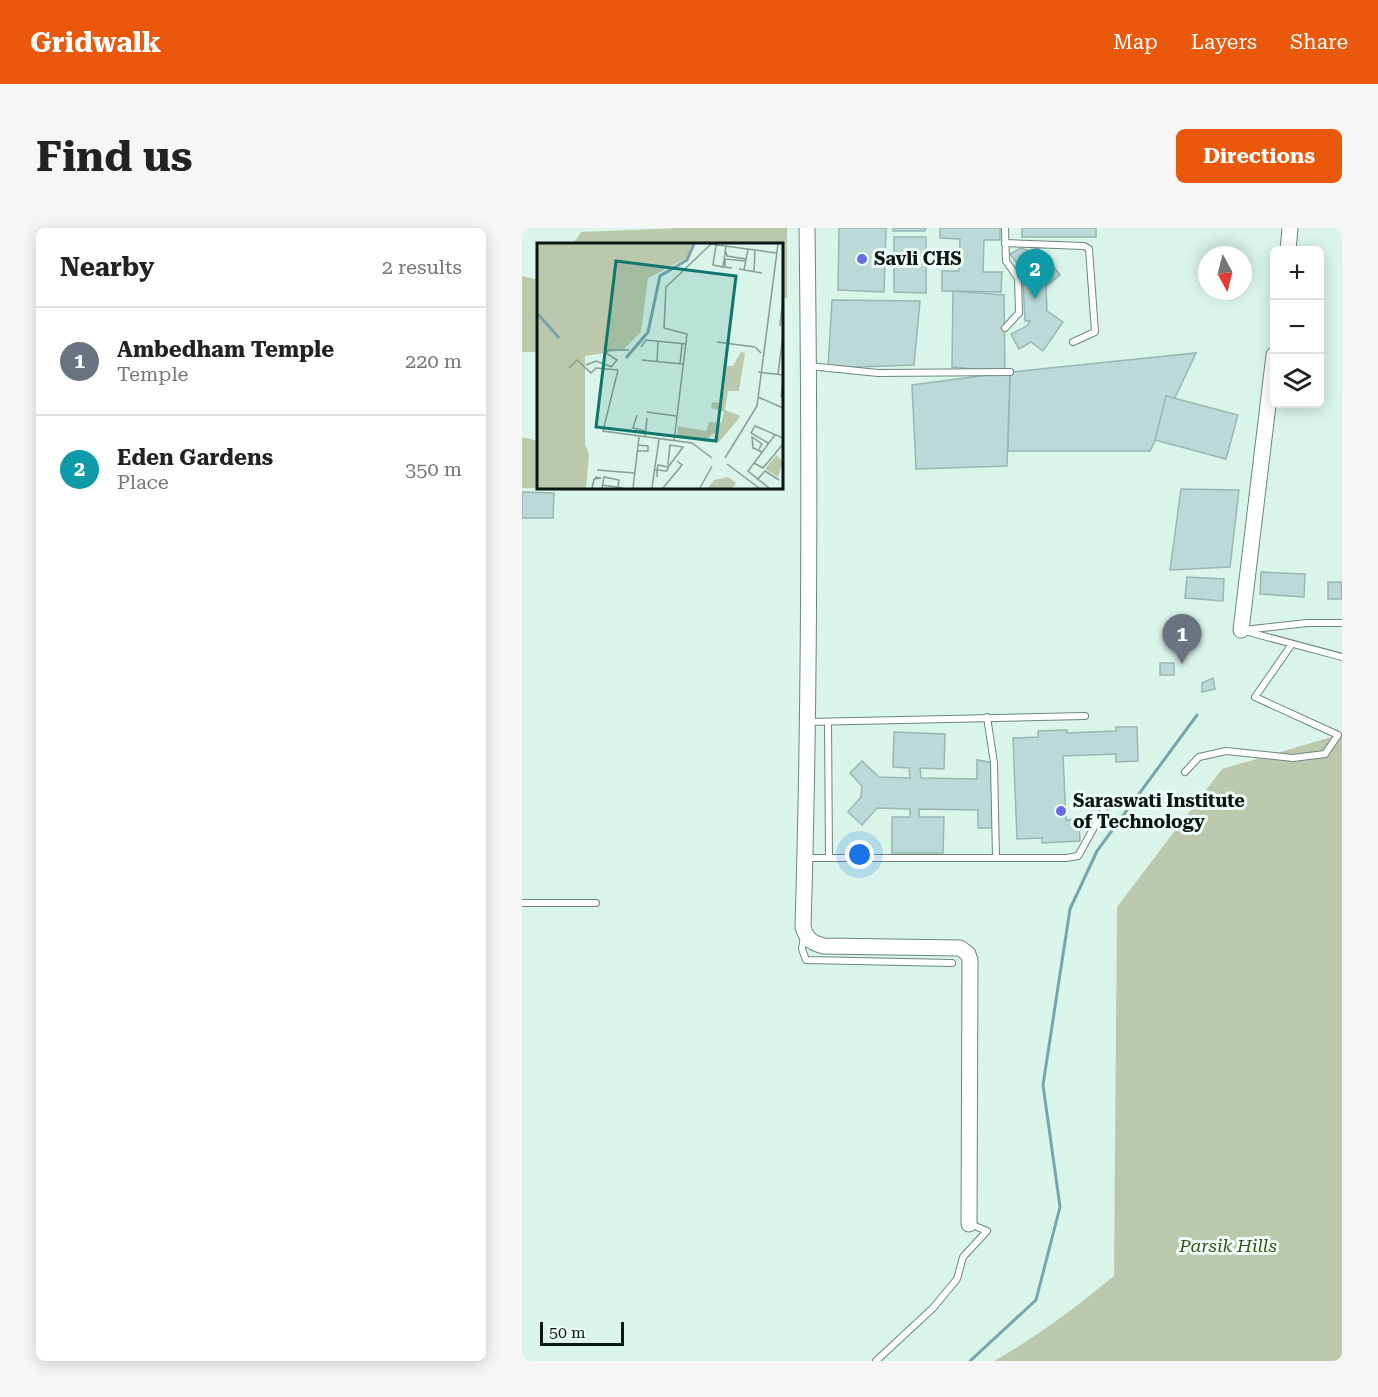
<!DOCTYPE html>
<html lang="en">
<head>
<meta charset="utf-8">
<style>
  :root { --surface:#fff; --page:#f6f6f6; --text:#222; --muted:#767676; --line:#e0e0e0; --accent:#ea580c }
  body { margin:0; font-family:"Roboto Serif",serif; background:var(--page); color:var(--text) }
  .controls { position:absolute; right:18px; top:18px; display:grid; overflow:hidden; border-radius:9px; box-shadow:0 3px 15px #0003 }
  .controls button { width:54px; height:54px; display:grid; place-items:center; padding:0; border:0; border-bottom:2px solid var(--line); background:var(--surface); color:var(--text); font:30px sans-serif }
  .compass { position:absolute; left:676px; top:18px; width:54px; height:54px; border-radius:50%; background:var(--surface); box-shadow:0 3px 15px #0003; rotate:173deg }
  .scale { position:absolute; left:18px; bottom:15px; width:84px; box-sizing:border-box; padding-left:6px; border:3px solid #0c1613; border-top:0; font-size:16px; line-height:21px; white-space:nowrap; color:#0c1613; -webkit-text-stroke:4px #eefff8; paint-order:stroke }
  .you { position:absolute; left:338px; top:627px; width:21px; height:21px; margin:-15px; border:4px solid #fff; border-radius:50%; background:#1a73e8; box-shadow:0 0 0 9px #1a73e833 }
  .badge { display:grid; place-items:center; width:39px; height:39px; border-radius:50%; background:var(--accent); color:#fff; font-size:20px; font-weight:700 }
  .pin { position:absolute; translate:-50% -50px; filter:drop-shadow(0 2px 3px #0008) }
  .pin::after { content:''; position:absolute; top:32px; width:21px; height:18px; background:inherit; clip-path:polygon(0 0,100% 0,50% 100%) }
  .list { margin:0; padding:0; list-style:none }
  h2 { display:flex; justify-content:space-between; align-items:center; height:78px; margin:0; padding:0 24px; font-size:26px }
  h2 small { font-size:20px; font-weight:400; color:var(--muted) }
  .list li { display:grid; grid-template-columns:39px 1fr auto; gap:18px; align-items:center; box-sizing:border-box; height:108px; padding:0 24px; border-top:2px solid var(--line) }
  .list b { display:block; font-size:22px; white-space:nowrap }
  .list p { margin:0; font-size:20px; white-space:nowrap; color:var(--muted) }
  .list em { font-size:20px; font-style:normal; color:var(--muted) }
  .icon { flex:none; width:33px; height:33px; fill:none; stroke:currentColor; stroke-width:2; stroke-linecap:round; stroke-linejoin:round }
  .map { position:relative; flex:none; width:820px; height:1133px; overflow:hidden; border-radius:9px }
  header { display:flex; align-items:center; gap:36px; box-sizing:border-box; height:84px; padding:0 30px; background:var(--accent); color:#fff }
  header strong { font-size:28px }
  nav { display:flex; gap:33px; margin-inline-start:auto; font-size:21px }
  .intro { display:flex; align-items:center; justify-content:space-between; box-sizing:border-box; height:144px; padding:0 36px }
  h1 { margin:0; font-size:42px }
  .button { padding:15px 27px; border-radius:9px; background:var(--accent); color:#fff; font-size:21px; font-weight:700 }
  main { display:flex; gap:36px; padding:0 36px }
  aside { flex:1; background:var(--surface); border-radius:9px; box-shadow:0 3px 15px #0003 }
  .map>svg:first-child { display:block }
  .green { fill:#bcc8ac }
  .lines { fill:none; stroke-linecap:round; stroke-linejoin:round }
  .stream { stroke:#76a5b0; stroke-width:3 }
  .building { fill:#bad9d7; stroke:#98b6b4; stroke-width:1.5 }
  .service-casing { stroke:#6c867b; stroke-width:8 }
  .tertiary-casing { stroke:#6c867b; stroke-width:17 }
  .service { stroke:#fff; stroke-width:6 }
  .tertiary { stroke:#fff; stroke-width:15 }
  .poi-dot { fill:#676be4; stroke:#eefff8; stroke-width:2 }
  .labels { text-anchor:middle; stroke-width:6; stroke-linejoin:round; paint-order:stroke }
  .poi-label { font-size:18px; font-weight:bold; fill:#0c1613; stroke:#eefff8; text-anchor:start }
  .park-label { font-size:18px; font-style:italic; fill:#3c4f17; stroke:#eefff8 }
  .inset-river { fill:none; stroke:#76a5b0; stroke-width:3 }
  .inset-road { fill:none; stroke:#879c93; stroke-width:1.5 }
  .view { fill:#0f766e; fill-opacity:0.15; stroke:#0f766e; stroke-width:3 }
  .inset-edge { fill:none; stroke:#0c1613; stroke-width:3 }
</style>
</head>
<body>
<header>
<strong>Gridwalk</strong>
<nav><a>Map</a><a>Layers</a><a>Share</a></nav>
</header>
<div class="intro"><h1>Find us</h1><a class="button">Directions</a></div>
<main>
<aside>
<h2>Nearby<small>2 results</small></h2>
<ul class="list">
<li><span class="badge" style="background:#6b7280">1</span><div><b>Ambedham Temple</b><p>Temple</p></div><em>220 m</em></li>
<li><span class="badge" style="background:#0f9aa8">2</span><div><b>Eden Gardens</b><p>Place</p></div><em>350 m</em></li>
</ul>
</aside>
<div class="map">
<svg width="820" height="1133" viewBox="0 0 820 1133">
  <rect width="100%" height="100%" fill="#d9f5e9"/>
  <g class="green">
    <path d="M158,0H265V70H260V16H51L59,4Z"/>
    <path d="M0,48L16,52V124H0Z"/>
    <path d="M0,209L16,213V260L59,261L0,260Z"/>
    <path d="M820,506V1133H472C515,1109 554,1079 592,1048L595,679L700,541Z"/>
  </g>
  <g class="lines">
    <path class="stream" d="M448,1133L514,1072L538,979L521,857L548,681L575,623L675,487"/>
  </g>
  <g class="building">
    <path d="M317,0H364L362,64L316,62Z"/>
    <path d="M371,0H404L403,3H371Z"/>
    <path d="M418,0H478V12H462L461,44H480L479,64L420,63V43H437L438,11L418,10Z"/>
    <rect x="500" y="0" width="74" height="9"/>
    <path d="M372,9H404V65L372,64Z"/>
    <path d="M515,19L538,47L524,58L525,83L541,94L521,123L509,114L497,121L489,106L505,98L508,93H503L501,51H507L488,26L499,20L509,24Z"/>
    <path d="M431,63L482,67L483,144L430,139Z"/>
    <path d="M310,72L398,73L392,137L306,140Z"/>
    <path d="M674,125L628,223H486L488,144Z"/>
    <path d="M488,144L485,238L394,241L390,157Z"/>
    <path d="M644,168L716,187L704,231L633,212Z"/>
    <path d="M659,261L717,262L708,339L648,342Z"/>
    <path d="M0,264L32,265L31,290H0Z"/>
    <path d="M739,344L783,346L782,369L738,366Z"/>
    <path d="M665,349L702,351L701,373L663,370Z"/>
    <path d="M806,354H819L820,371H806Z"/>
    <rect x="638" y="435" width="14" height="12"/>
    <path d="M691,450L693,461L680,464V455Z"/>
    <path d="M594,499H615L616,533L594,534V526L541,528L544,592L557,591L558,613L520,615V610L495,611L491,510L516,509V503L545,502V505L594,503Z"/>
    <path d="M372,504L423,506L422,541L398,540L399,550L455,551V532L472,535L473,600H456V582L397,581V589H422L421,625H370V589H388V581L355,580L340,597L326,584L339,569L340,558L328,545L340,533L357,549L388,550L387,540L371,539Z"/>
  </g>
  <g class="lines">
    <g class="service-casing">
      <g id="service">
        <path d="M483,15L562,18L567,21L573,104L551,114"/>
        <path d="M483,100L497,85L496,50L484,33L483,0"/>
        <path d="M287,138L356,145L488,144"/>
        <path d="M719,402L820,429"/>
        <path d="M722,402L785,395H820"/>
        <path d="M465,489L472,535L474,629"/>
        <path d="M286,494L563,488"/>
        <path d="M306,494L307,630"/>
        <path d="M663,544L677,529L704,523L771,530L803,526L816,507L733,469L770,416"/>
        <path d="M284,630H544L556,628L584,578"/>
        <path d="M0,675H74"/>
        <path d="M282,708L280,721L284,732L430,735"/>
        <path d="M354,1133L411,1080L435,1051L441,1029L465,1003L448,996"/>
      </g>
    </g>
    <g class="tertiary-casing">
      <g id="tertiary">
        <path d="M285,0C288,233 288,466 281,699C285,712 290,715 302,718L438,720L446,726L448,732L447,996"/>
        <path d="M766,22L768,0"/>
        <path d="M719,402L752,127"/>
      </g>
    </g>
    <use href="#service" class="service"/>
    <use href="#tertiary" class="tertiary"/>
  </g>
  <g class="poi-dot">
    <circle cx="340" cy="31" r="6"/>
    <circle cx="539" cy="583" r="6"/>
  </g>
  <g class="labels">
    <g class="poi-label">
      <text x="352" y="37">Savli CHS</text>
      <text x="551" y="579">Saraswati Institute<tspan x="551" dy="21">of Technology</tspan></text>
    </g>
    <g class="park-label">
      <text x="706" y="1024">Parsik Hills</text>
    </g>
  </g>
  <g transform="translate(15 15)">
    <rect width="246" height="246" fill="#d9f5e9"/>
    <path d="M0,1H155L152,14L111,35L104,89L86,107L48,113V201L52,211L49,245H0ZM204,109L208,110L202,148H191L188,167L203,173L199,179L182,199H178L181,192L176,190L170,197L140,194L141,183L169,188L172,179L184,180L187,169L174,165L175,159L185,160L190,123H196ZM239,212L246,218L241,234L228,226ZM191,234L199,240L196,245H171L177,237Z" fill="#bcc8ac"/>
    <path class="inset-river" d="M0,70L22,95M89,115L111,89L123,33L150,17L157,1"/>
    <path class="inset-road" d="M179,2L176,22L186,24L189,3M189,9L190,13L209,16M195,25L188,24V16L209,18M202,26L225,30M207,27L211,6M217,29L218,7M243,83L246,54M180,99L218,104L224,110M104,104L109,97L149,101M105,117L146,121M120,119L121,98M143,121L145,101M49,122L59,118L75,124M74,124L80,117L69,110L71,107H92M32,125L40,117L54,130L59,125L81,127M81,127L66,188L155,200L175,215M221,129L246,132M241,131L246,92M221,154L246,165M244,154L246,136M110,169L139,173M100,172L96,185L108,188M108,194L110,175M137,198L150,91L127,85L129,44L174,1L239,10M231,200L214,190L218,183L246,195M133,202L146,204L132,223L131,221ZM222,206L225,201L215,194L216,205L225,209M100,208H111V203L101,202M188,215L220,163L241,1M217,220L226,225L246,201M190,221L222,245M60,227L97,230M118,227H120L129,228H130L131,224L121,222L120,227V234M220,237L228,228L242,237M65,242L86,245M55,245L57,236L64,235L58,234M65,245L67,234L82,237L81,244M96,245L102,194M115,245L122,196M126,245L145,222L140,218M163,245L175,223M232,245L211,228L238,192"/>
    <path class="view" d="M79,18L199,33L179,198L59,184Z"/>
    <rect width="246" height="246" class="inset-edge"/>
  </g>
</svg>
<div class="controls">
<button>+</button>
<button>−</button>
<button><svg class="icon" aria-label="layers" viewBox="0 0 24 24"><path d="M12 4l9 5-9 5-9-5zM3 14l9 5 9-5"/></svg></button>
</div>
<svg class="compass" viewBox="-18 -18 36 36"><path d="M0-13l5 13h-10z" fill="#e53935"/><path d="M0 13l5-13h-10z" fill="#767676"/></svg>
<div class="scale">50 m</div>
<div class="you"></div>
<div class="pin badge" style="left:660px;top:436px;background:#6b7280">1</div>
<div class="pin badge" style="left:513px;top:71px;background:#0f9aa8">2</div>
</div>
</main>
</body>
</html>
